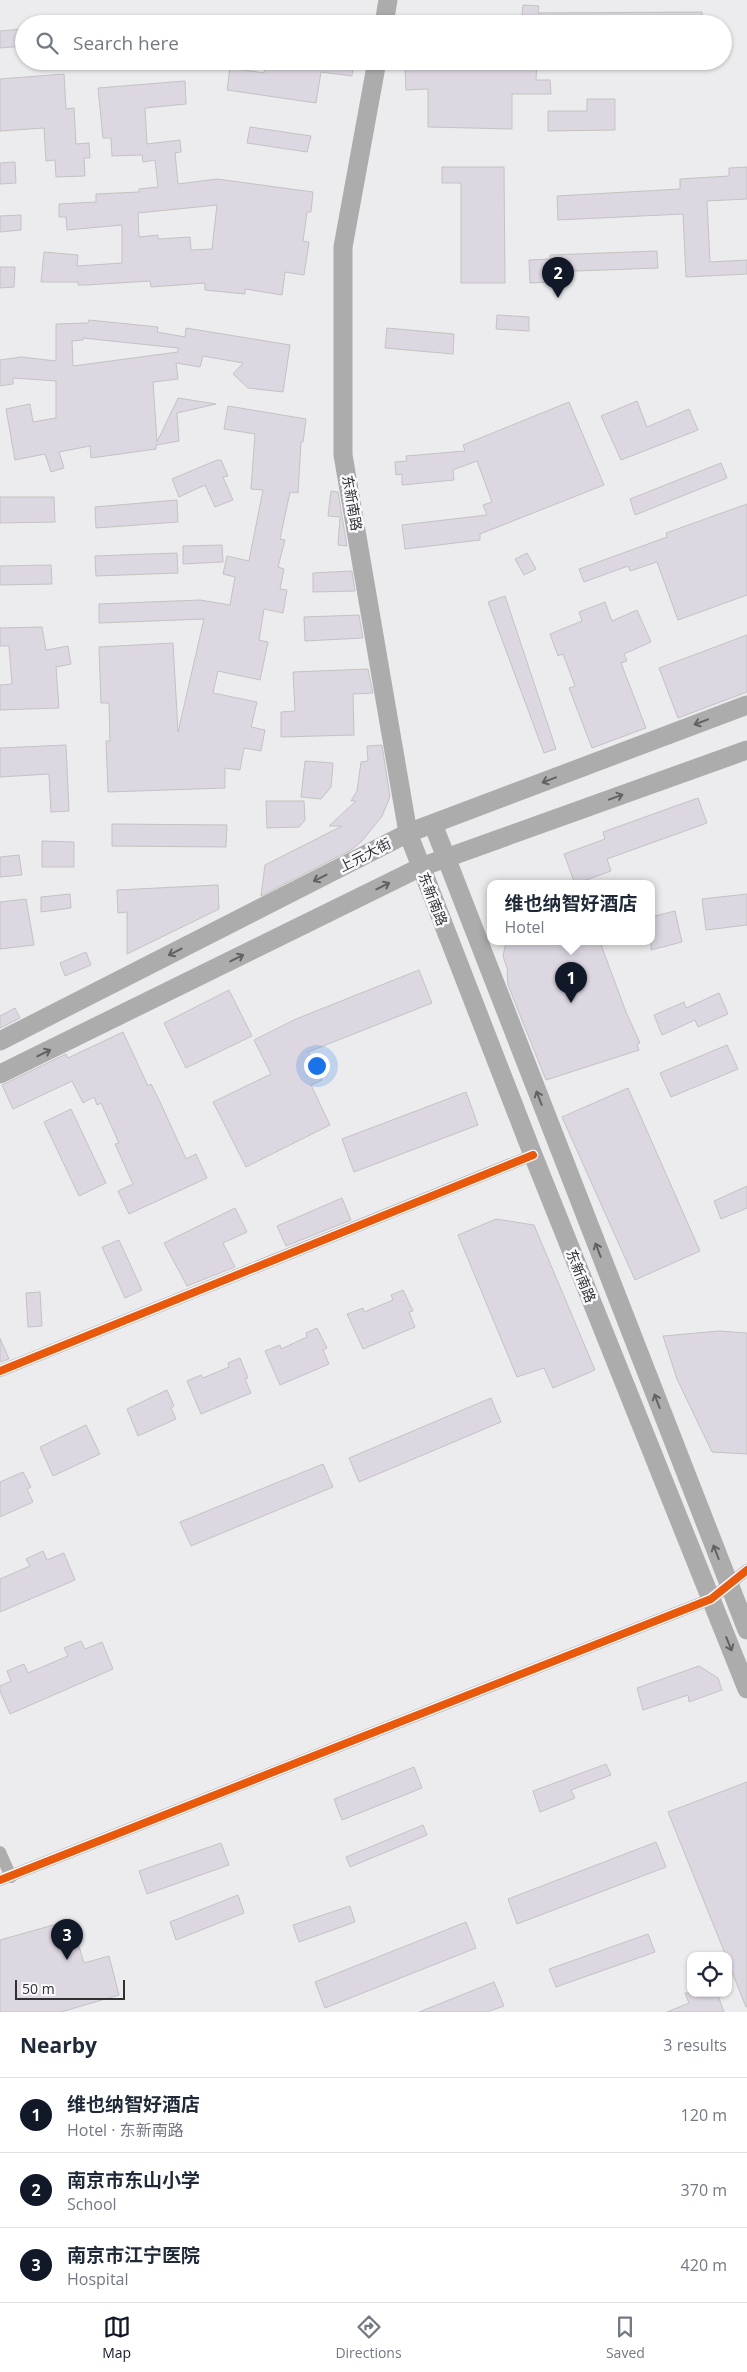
<!DOCTYPE html>
<html lang="en">
<head>
<meta charset="utf-8">
<style>
  :root { --surface:#fff; --page:#f2f2f3; --text:#1f2937; --muted:#747a83; --line:#e0e1e3; --accent:#111827 }
  body { margin:0; font-family:"Open Sans","Noto Sans SC",sans-serif; background:var(--page); color:var(--text) }
  .controls { position:absolute; right:15px; bottom:15px; display:grid; overflow:hidden; border-radius:10px; box-shadow:0 1px 4px #0004 }
  .controls button { width:45px; height:45px; display:grid; place-items:center; padding:0; border:0; border-bottom:1px solid var(--line); background:var(--surface); color:var(--text); font:25px sans-serif }
  .scale { position:absolute; left:15px; bottom:12px; width:110px; box-sizing:border-box; padding-left:5px; border:2px solid #313132; border-top:0; font-size:14px; line-height:18px; white-space:nowrap; color:#313132; -webkit-text-stroke:4px #f8f8fd; paint-order:stroke }
  .you { position:absolute; left:316px; top:1065px; width:18px; height:18px; margin:-12px; border:4px solid #fff; border-radius:50%; background:#1a73e8; box-shadow:0 0 0 8px #1a73e833 }
  .badge { display:grid; place-items:center; width:32px; height:32px; border-radius:50%; background:var(--accent); color:#fff; font-size:16px; font-weight:700 }
  .pin { position:absolute; translate:-50% -41px; filter:drop-shadow(0 1px 2px #0008) }
  .pin::after { content:''; position:absolute; top:26px; width:18px; height:15px; background:inherit; clip-path:polygon(0 0,100% 0,50% 100%) }
  .popup { position:absolute; left:487px; top:880px; width:168px; height:65px; box-sizing:border-box; display:grid; place-content:center; border-radius:10px; background:var(--surface); filter:drop-shadow(0 1px 4px #0005); font-size:16px; white-space:nowrap; color:var(--muted) }
  .popup b { font-size:19px; color:var(--text) }
  .popup::after { content:''; position:absolute; left:50%; top:100%; margin-left:-10px; border:10px solid transparent; border-top-color:var(--surface) }
  .list { margin:0; padding:0; list-style:none }
  h2 { display:flex; justify-content:space-between; align-items:center; height:65px; margin:0; padding:0 20px; font-size:21px }
  h2 small { font-size:16px; font-weight:400; color:var(--muted) }
  .list li { display:grid; grid-template-columns:32px 1fr auto; gap:15px; align-items:center; box-sizing:border-box; height:75px; padding:0 20px; border-top:1px solid var(--line) }
  .list b { display:block; font-size:19px; white-space:nowrap }
  .list p { margin:0; font-size:16px; white-space:nowrap; color:var(--muted) }
  .list em { font-size:16px; font-style:normal; color:var(--muted) }
  .icon { flex:none; width:28px; height:28px; fill:none; stroke:currentColor; stroke-width:2; stroke-linecap:round; stroke-linejoin:round }
  .map { position:relative; flex:none; width:747px; height:2012px; overflow:hidden }
  .search { position:absolute; background:var(--surface); box-shadow:0 1px 4px #0004; left:15px; right:15px; top:15px; height:55px; display:flex; align-items:center; gap:12px; box-sizing:border-box; padding:0 18px; border-radius:28px; color:var(--muted); font-size:19px }
  .sheet { height:290px; background:var(--surface) }
  nav { display:flex; justify-content:space-around; align-items:center; box-sizing:border-box; height:70px; border-top:1px solid var(--line); background:var(--surface); font-size:14px; color:var(--muted) }
  nav a { display:grid; justify-items:center; gap:2px }
  nav .on { color:var(--accent) }
  .map>svg:first-child { display:block }
  .building { fill:#ddd7e1; stroke:#c3c2c4; fill-rule:evenodd }
  .lines { fill:none; stroke-linecap:round; stroke-linejoin:round }
  .minor { stroke:#adadad; stroke-width:12 }
  .secondary { stroke:#acacad; stroke-width:19 }
  .cycleway-casing { stroke:#f8f8fd; stroke-width:11 }
  .cycleway { stroke:#e8590c; stroke-width:8 }
  .oneway { stroke:#626263 }
  .labels { text-anchor:middle; stroke-width:5; stroke-linejoin:round; paint-order:stroke }
  .street-label { font-size:14px; fill:#313132; stroke:#f8f8fd }
</style>
</head>
<body>
<div class="map">
<svg width="747" height="2012" viewBox="0 0 747 2012">
  <rect width="100%" height="100%" fill="#ececee"/>
  <g class="building">
    <path d="M523,5L539,6L538,13L702,12V24H521Z"/>
    <path d="M24,29V46L0,48V31Z"/>
    <path d="M266,61H354L352,76L321,72L316,103L227,90L230,68L264,73Z"/>
    <path d="M521,61H537L536,80H550L551,94H512V129L428,127V89L406,90L405,69L520,67Z"/>
    <path d="M64,74L66,109L74,108L76,144L89,143L90,158H84L85,176L56,177L55,160L46,161L44,128L0,131V79Z"/>
    <path d="M185,81L186,104L145,108L147,144L180,140L181,152L175,153L178,184L217,179L313,192L311,212H307L303,241L309,242L304,275L285,272L282,295L245,289V294L205,290V283L151,287L150,281L87,285H78V282H41L44,252L78,255L77,266L122,263V225L67,230L66,217H59V204L96,202V194L139,192V189L158,187L155,160L143,162L142,155L112,156L111,138H103L98,88ZM217,205L212,249L191,250L190,237L158,239V235L139,237L138,213Z"/>
    <path d="M587,99H615V130L548,131V111H587Z"/>
    <path d="M250,127L311,136L307,152L247,143Z"/>
    <path d="M15,162L16,183L0,184V163Z"/>
    <path d="M442,167H504L505,283H461V183H442Z"/>
    <path d="M747,167V199L707,201L710,262L747,260V274L686,277L683,214L558,220L557,196L680,189V179L729,176V168Z"/>
    <path d="M21,215V230L0,232V216Z"/>
    <path d="M657,251L658,268L549,272V282L530,283L529,260L550,259V255Z"/>
    <path d="M0,267H15L14,287L0,288Z"/>
    <path d="M497,315L529,317V331L496,329Z"/>
    <path d="M89,320L158,327L157,332L185,337L186,328L290,345L283,392L248,388L233,374L243,363L203,356L200,367L176,363L178,379L153,382L157,442L178,398L216,404L177,413L179,441L156,445V449L91,458L90,446L59,452L64,468L51,472L45,454L15,460L6,409L30,404L33,422L56,418V381L13,378V384L0,386V360L21,357L56,361V324L88,323ZM83,338L178,348V352L73,366L72,341L83,340Z"/>
    <path d="M387,328L454,334L453,354L385,348Z"/>
    <path d="M637,401L647,427L689,409L698,430L621,460L601,416Z"/>
    <path d="M569,402L604,485L480,534V540L405,549L402,525L487,515L483,505L492,502L477,461L453,470L454,480L402,485V474L396,475L395,462L407,461L406,456L465,451L463,445Z"/>
    <path d="M228,406L306,419L303,442H301L298,493L290,492L280,539L285,540L278,567L284,569L280,589L287,590L283,613L264,609L259,640L268,642L260,680L218,671L213,693L257,702L251,727L265,730L261,751L244,748L240,770L225,768V788L108,792L106,741H110L109,703H101L99,647L173,643L178,732L204,619L99,623V604L200,600L230,605L235,577L223,574L227,556L249,561L263,490L251,489L255,434L224,429Z"/>
    <path d="M217,460H221L228,476L223,477L233,500L215,507L205,485L179,497L172,479Z"/>
    <path d="M721,463L727,478L635,515L630,499Z"/>
    <path d="M331,491L338,492L347,546L338,545L340,517L328,516Z"/>
    <path d="M0,497H54L55,522L0,523Z"/>
    <path d="M177,500L178,522L96,528L95,507Z"/>
    <path d="M747,504V595L678,620L657,562L630,571L628,566L584,582L579,569L667,537L666,533Z"/>
    <path d="M222,545L223,562L183,564V546Z"/>
    <path d="M177,553L178,573L96,576L95,556Z"/>
    <path d="M527,553L536,569L524,575L515,559Z"/>
    <path d="M51,565L52,584L0,585V566Z"/>
    <path d="M352,571L355,591L313,592V573Z"/>
    <path d="M505,596L556,749L544,753L488,602Z"/>
    <path d="M605,602L612,621L637,610L651,642L624,654L627,661L621,663L646,728L592,748L569,688L575,686L563,654L558,656L550,634L582,621L579,612Z"/>
    <path d="M359,615L363,638L305,641L304,617Z"/>
    <path d="M42,627L46,650L68,646L71,664L56,667L59,708L0,710V685L12,684L9,646H0V628Z"/>
    <path d="M747,635V692L678,718L659,668Z"/>
    <path d="M368,669L373,693L353,694L354,735L281,737V712L295,711L293,672Z"/>
    <path d="M66,745L69,811L51,812L49,774L0,777V748Z"/>
    <path d="M382,745L390,797L382,816L362,841L351,850L261,896L265,865L342,826H329L356,801H351L357,791L361,762L368,761L367,746Z"/>
    <path d="M305,761L333,763L331,787L321,799L301,797Z"/>
    <path d="M698,798L707,823L607,859L611,871L575,884L564,854L605,839L603,832Z"/>
    <path d="M266,801H304L305,820L299,827L267,828Z"/>
    <path d="M112,824L227,825L226,847L112,846Z"/>
    <path d="M42,841L74,842V867H42Z"/>
    <path d="M19,855L22,875L0,877V857Z"/>
    <path d="M218,885L219,909L127,954V912L118,913L117,890Z"/>
    <path d="M70,894L71,908L41,912V897Z"/>
    <path d="M747,894V925L706,930L702,899Z"/>
    <path d="M26,899L34,945L0,949V902Z"/>
    <path d="M675,911L682,942L651,950V917Z"/>
    <path d="M506,942H600L626,1012L640,1043L637,1044L639,1050L546,1080L508,985L507,972L508,971L503,956Z"/>
    <path d="M86,952L91,965L65,976L60,963Z"/>
    <path d="M419,970L432,1003L308,1052L322,1080L311,1085L330,1125L246,1167L213,1102L271,1074L254,1040L296,1019Z"/>
    <path d="M229,990L252,1036L186,1068L164,1023Z"/>
    <path d="M719,993L728,1014L698,1027L695,1020L662,1035L654,1015L684,1002L686,1008Z"/>
    <path d="M15,1008L20,1018L0,1028V1016Z"/>
    <path d="M123,1032L148,1086L151,1084L161,1104L186,1159L196,1154L207,1178L129,1214L118,1191L133,1184L115,1144L119,1143L101,1103L97,1105L94,1097L83,1103L72,1081L13,1109L2,1085L66,1054L68,1058Z"/>
    <path d="M727,1045L738,1069L671,1097L660,1073Z"/>
    <path d="M628,1088L700,1251L635,1280L562,1117Z"/>
    <path d="M466,1092L478,1125L354,1172L342,1139Z"/>
    <path d="M71,1109L106,1183L79,1196L44,1122Z"/>
    <path d="M747,1186V1208L721,1219L714,1201Z"/>
    <path d="M342,1198L351,1220L286,1246L277,1226Z"/>
    <path d="M235,1208L247,1232L223,1243L235,1267L187,1286L164,1243Z"/>
    <path d="M496,1219L534,1225L595,1370L553,1388L544,1368L517,1377L458,1235Z"/>
    <path d="M119,1240L142,1290L125,1298L102,1247Z"/>
    <path d="M403,1290L413,1311L409,1312L415,1327L363,1349L347,1314L363,1308L364,1312L393,1300L391,1295Z"/>
    <path d="M40,1292L42,1326L28,1327L26,1293Z"/>
    <path d="M317,1328L327,1348L323,1350L329,1364L280,1385L265,1351L280,1345L281,1349L307,1337L306,1333Z"/>
    <path d="M719,1331L747,1333V1454L712,1452L677,1379L663,1336Z"/>
    <path d="M0,1338L9,1359L0,1362Z"/>
    <path d="M240,1358L248,1378L245,1379L251,1393L201,1414L187,1381L201,1375L203,1378L229,1367L228,1363Z"/>
    <path d="M167,1390L174,1406L171,1408L176,1419L138,1436L127,1409Z"/>
    <path d="M491,1398L501,1422L359,1482L349,1458Z"/>
    <path d="M86,1425L100,1454L53,1476L40,1447Z"/>
    <path d="M323,1464L333,1487L191,1546L180,1522Z"/>
    <path d="M23,1472L31,1487L27,1489L33,1502L0,1517V1482Z"/>
    <path d="M43,1551L47,1560L64,1553L75,1580L0,1612V1579L30,1566L26,1559Z"/>
    <path d="M81,1641L85,1649L102,1642L113,1669L10,1714L0,1691V1686L11,1681L7,1671L24,1664L28,1673L68,1656L64,1648Z"/>
    <path d="M699,1666L718,1678L722,1690L689,1702L688,1695L643,1710L637,1688Z"/>
    <path d="M606,1764L611,1775L571,1790L575,1798L540,1812L533,1791Z"/>
    <path d="M414,1767L422,1788L342,1820L334,1799Z"/>
    <path d="M747,1782V2007H746L728,1962V1956H726L668,1812Z"/>
    <path d="M423,1825L427,1835L350,1867L346,1857Z"/>
    <path d="M656,1842L666,1867L517,1924L508,1899Z"/>
    <path d="M221,1843L229,1865L147,1894L139,1871Z"/>
    <path d="M238,1895L244,1913L176,1940L170,1922Z"/>
    <path d="M350,1906L355,1922L299,1942L293,1925Z"/>
    <path d="M71,1920L84,1963L109,1956L119,1995L61,2012H0V1940Z"/>
    <path d="M466,1922L476,1948L325,2008L315,1982Z"/>
    <path d="M648,1934L655,1952L556,1987L549,1969Z"/>
    <path d="M494,1982L504,2006L487,2012H419Z"/>
    <path d="M685,1993H717L724,2012H667L689,2003Z"/>
  </g>
  <g class="lines">
    <g class="minor">
      <path d="M0,1371L533,1155"/>
      <path d="M0,1852L11,1877"/>
      <path d="M0,1880L711,1599L747,1570"/>
    </g>
    <g class="secondary">
      <path d="M384,24L388,0"/>
      <path d="M377,61L343,247V455L408,833L533,1155L747,1689"/>
      <path d="M433,824L747,1630"/>
      <path d="M0,1041L408,833L747,705"/>
      <path d="M0,1074L421,867L747,750"/>
    </g>
    <g class="cycleway-casing">
      <g id="cycleway">
        <path d="M0,1371L533,1155"/>
        <path d="M0,1880L711,1599L747,1570"/>
      </g>
    </g>
    <use href="#cycleway" class="cycleway"/>
  </g>
  <defs><path id="oneway-shaft" d="M-6 0H5M1.5-3L5.5 0L1.5 3" fill="none" stroke-width="1.6" stroke-linecap="round" stroke-linejoin="round" transform="scale(1.25)"/></defs>
  <g class="oneway">
    <use href="#oneway-shaft" transform="translate(701 722) rotate(159)"/>
    <use href="#oneway-shaft" transform="translate(549 780) rotate(159)"/>
    <use href="#oneway-shaft" transform="translate(616 797) rotate(-20)"/>
    <use href="#oneway-shaft" transform="translate(320 878) rotate(153)"/>
    <use href="#oneway-shaft" transform="translate(383 886) rotate(-26)"/>
    <use href="#oneway-shaft" transform="translate(175 952) rotate(153)"/>
    <use href="#oneway-shaft" transform="translate(237 958) rotate(-26)"/>
    <use href="#oneway-shaft" transform="translate(44 1053) rotate(-26)"/>
    <use href="#oneway-shaft" transform="translate(539 1098) rotate(-111)"/>
    <use href="#oneway-shaft" transform="translate(598 1250) rotate(-111)"/>
    <use href="#oneway-shaft" transform="translate(657 1401) rotate(-111)"/>
    <use href="#oneway-shaft" transform="translate(716 1552) rotate(-111)"/>
    <use href="#oneway-shaft" transform="translate(729 1644) rotate(68)"/>
  </g>
  <g class="labels">
    <g class="street-label">
      <text transform="translate(352 503) rotate(80)" y="5">东新南路</text>
      <text transform="translate(365 855) rotate(-27)" y="5">上元大街</text>
      <text transform="translate(433 899) rotate(69)" y="5">东新南路</text>
      <text transform="translate(581 1276) rotate(68)" y="5">东新南路</text>
    </g>
  </g>
</svg>
<div class="controls">
<button><svg class="icon" aria-label="locate" viewBox="0 0 24 24"><circle cx="12" cy="12" r="6"/><path d="M12 2v4M12 18v4M2 12h4M18 12h4"/></svg></button>
</div>
<div class="scale">50 m</div>
<div class="you"></div>
<div class="pin badge" style="left:571px;top:1003px">1</div>
<div class="popup"><b>维也纳智好酒店</b>Hotel</div>
<div class="pin badge" style="left:558px;top:298px">2</div>
<div class="pin badge" style="left:67px;top:1960px">3</div>
<div class="search"><svg class="icon" aria-label="search" viewBox="0 0 24 24"><circle cx="10" cy="10" r="6"/><path d="M15 15l6 6"/></svg>Search here</div>
</div>
<section class="sheet">
<h2>Nearby<small>3 results</small></h2>
<ul class="list">
<li><span class="badge">1</span><div><b>维也纳智好酒店</b><p>Hotel · 东新南路</p></div><em>120 m</em></li>
<li><span class="badge">2</span><div><b>南京市东山小学</b><p>School</p></div><em>370 m</em></li>
<li><span class="badge">3</span><div><b>南京市江宁医院</b><p>Hospital</p></div><em>420 m</em></li>
</ul>
</section>
<nav>
<a class="on"><svg class="icon" aria-label="map" viewBox="0 0 24 24"><path d="M3 6l6-2 6 2 6-2v14l-6 2-6-2-6 2zM9 4v14M15 6v14"/></svg>Map</a>
<a><svg class="icon" aria-label="directions" viewBox="0 0 24 24"><path d="M12 3l9 9-9 9-9-9zM9 14v-3h6M13 9l2 2-2 2"/></svg>Directions</a>
<a><svg class="icon" aria-label="saved" viewBox="0 0 24 24"><path d="M7 4h10v16l-5-4-5 4z"/></svg>Saved</a>
</nav>
</body>
</html>
